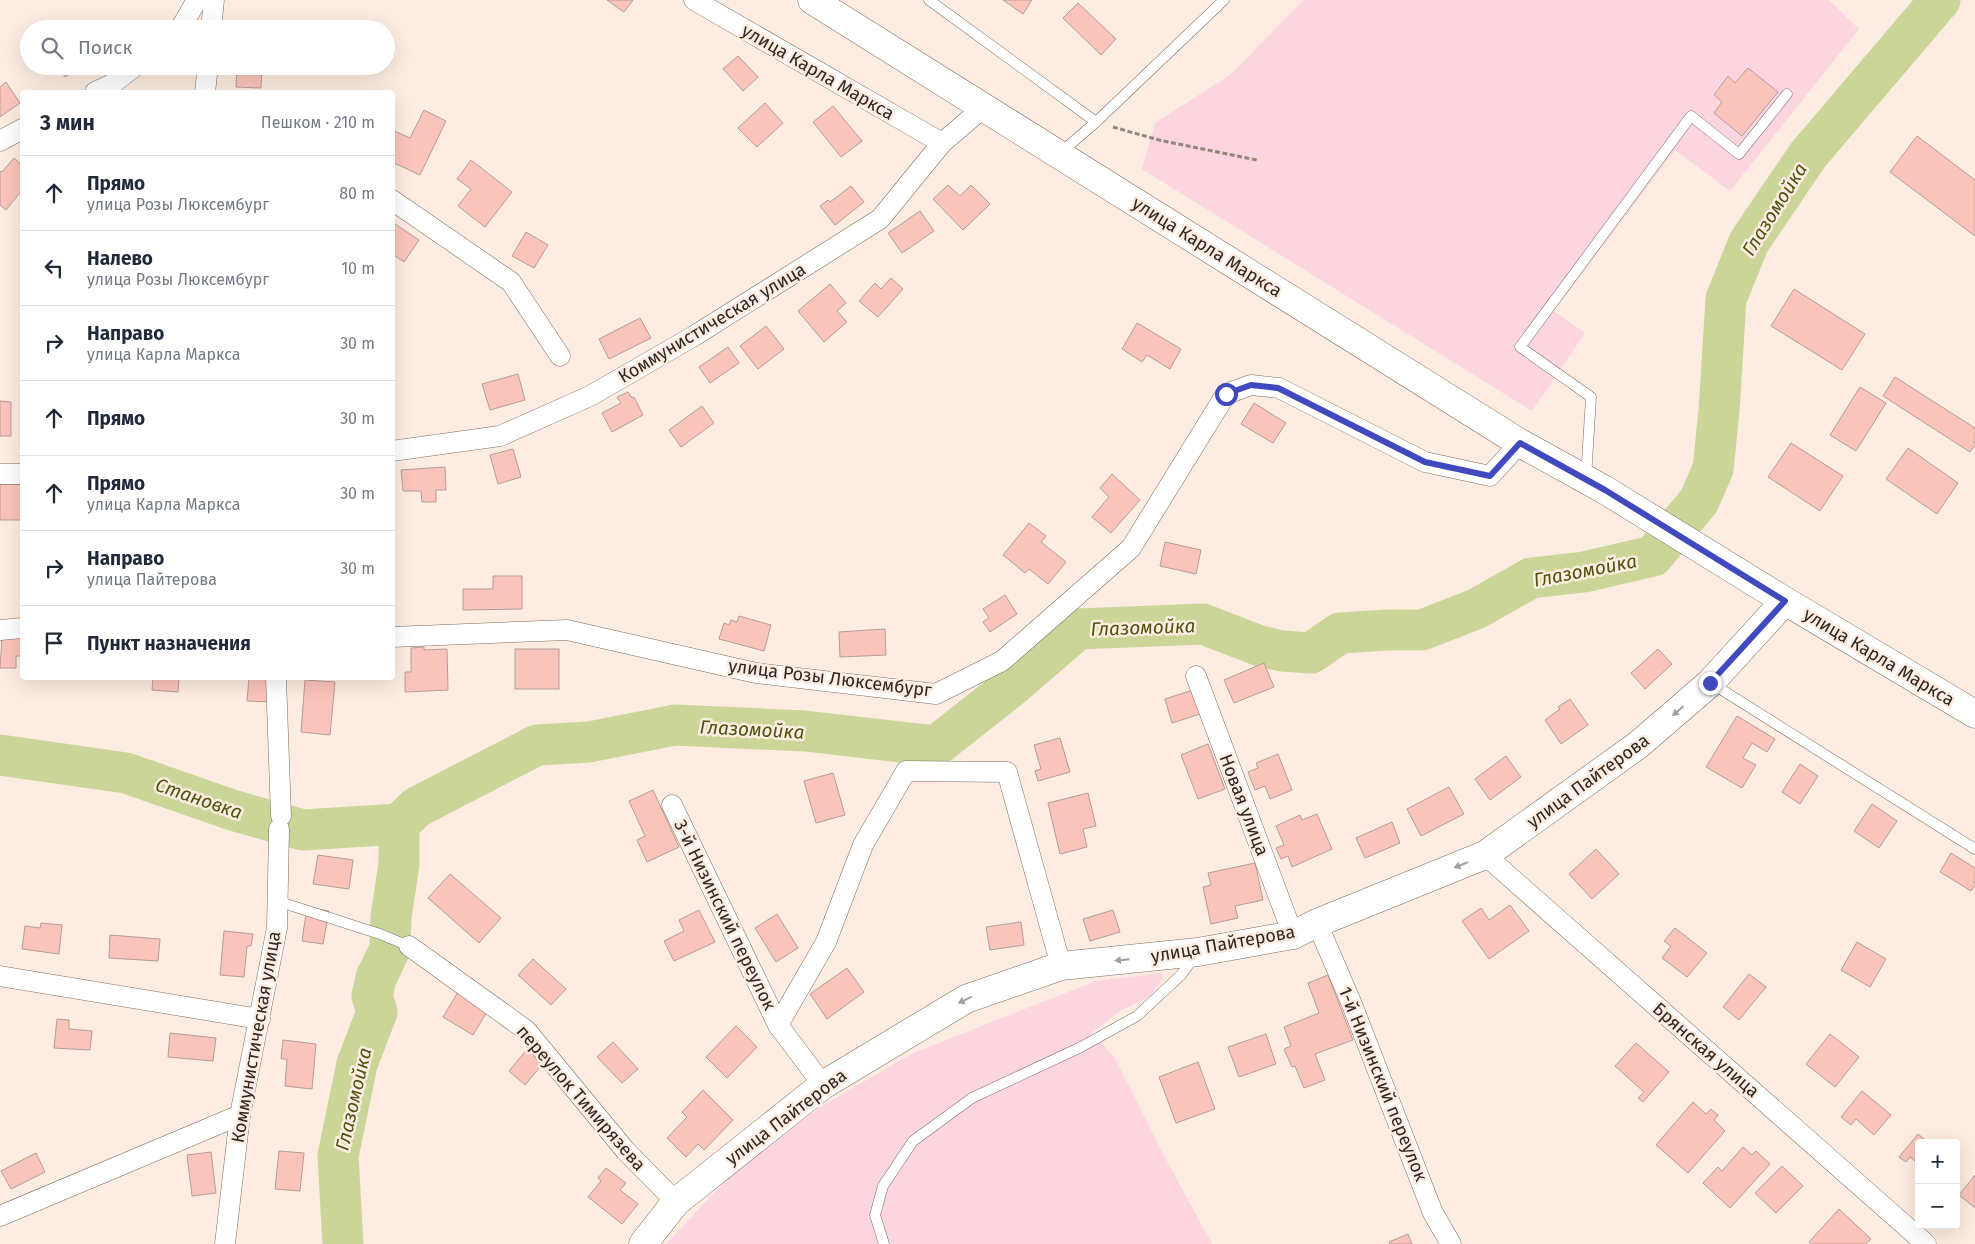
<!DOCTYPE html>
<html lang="ru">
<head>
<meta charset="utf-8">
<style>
  :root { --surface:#fff; --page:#f2f2f3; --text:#1f2937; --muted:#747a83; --line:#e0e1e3 }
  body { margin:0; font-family:"Fira Sans",sans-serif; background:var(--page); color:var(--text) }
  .controls { position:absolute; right:15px; bottom:15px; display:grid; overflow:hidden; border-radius:5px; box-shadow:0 5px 20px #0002 }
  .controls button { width:45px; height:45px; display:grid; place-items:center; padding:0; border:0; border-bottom:1px solid var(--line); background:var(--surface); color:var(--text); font:25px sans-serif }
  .stop { position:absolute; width:15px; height:15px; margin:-11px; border:4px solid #404abe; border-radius:50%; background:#fff }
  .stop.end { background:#404abe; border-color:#fff; box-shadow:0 1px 5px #0008 }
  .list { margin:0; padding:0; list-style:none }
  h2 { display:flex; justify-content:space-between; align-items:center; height:65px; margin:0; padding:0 20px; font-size:21px }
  h2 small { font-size:16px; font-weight:400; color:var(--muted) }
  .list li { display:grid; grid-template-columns:32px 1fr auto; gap:15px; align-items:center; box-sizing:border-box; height:75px; padding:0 20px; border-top:1px solid var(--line) }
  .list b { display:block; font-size:19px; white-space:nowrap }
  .list p { margin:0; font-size:16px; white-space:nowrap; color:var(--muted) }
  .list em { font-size:16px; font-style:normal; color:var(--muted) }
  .icon { flex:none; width:28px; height:28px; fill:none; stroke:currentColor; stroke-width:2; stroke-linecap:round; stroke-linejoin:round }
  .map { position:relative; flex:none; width:1975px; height:1244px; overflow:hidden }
  .search { position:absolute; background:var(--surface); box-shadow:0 5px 20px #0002; left:20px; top:20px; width:375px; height:55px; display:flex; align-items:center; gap:12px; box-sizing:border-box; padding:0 18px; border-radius:28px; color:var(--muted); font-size:19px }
  .panel { position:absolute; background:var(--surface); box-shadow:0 5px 20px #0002; left:20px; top:90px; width:375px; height:590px; border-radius:5px }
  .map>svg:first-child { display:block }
  .green { fill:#fcd5e0 }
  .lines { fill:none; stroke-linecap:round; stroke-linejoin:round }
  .river { stroke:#ccd598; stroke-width:41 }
  .building { fill:#fbc4bb; stroke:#b49c98 }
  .lane-casing { stroke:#7e6d61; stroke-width:11 }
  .street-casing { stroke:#7e6d61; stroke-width:21 }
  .secondary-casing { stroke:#7e6d61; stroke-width:29 }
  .path { stroke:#92877f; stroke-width:3; stroke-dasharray:5 2.5; stroke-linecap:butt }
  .lane { stroke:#fff; stroke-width:10 }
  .street { stroke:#fff; stroke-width:20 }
  .secondary { stroke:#fff; stroke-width:28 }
  .oneway { fill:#a19e9c }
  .route { stroke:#404abe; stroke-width:6 }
  .labels { text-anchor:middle; stroke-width:5; stroke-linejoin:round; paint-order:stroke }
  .street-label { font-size:18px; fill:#2e2722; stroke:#fcece1 }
  .water-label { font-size:19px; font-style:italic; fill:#4c530d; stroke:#fcece1 }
</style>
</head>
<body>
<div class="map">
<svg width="1975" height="1244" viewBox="0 0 1975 1244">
  <rect width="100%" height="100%" fill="#fcece1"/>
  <g class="green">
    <path d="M1304,0H1829L1859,29L1730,191L1675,150L1554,311L1585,333L1532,411L1142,169L1155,123L1230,75Z"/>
    <path d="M1160,973L1164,977L1150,996L1120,1011L1092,1033L1114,1057L1162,1152L1212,1244H666L747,1158L768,1146L822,1106L911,1054L1096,981Z"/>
  </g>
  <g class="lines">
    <g class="river">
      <path d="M0,755L126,773L232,810L303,830L399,824"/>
      <path d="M343,1244L338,1156L357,1064L377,1012L372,996L376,978L390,949L391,917L399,864V824L417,807L537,745L589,742L675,725L805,731L936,746L1012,686L1078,629L1203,624L1260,646L1282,651L1311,653L1340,633L1387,630H1422L1476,609L1531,578L1584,572L1653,556L1699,501L1713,469L1719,411L1726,299L1749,242L1808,155L1940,0"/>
    </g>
  </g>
  <g class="building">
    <path d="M607,0H633L624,12Z"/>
    <path d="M1003,0H1032L1023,14Z"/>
    <path d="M1078,3L1116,39L1101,55L1063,18Z"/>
    <path d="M738,56L758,77L743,91L723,69Z"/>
    <path d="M57,66H82L65,77Z"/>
    <path d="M237,66H262L261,88L236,87Z"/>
    <path d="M1748,68L1778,92L1742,136L1714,113L1722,102L1714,95L1728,76L1735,83Z"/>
    <path d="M6,82L20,103L0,117V87Z"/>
    <path d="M765,103L783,123L757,147L738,128Z"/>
    <path d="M833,106L862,141L841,157L813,122Z"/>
    <path d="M424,110L446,121L420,175L392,162V130L410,138Z"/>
    <path d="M1917,136L1975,180V236L1890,172Z"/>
    <path d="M14,158L22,165V190L6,210L0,205V171L2,172Z"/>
    <path d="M471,160L512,192L485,227L458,206L471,189L457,179Z"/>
    <path d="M948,185L960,196L971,185L990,204L963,230L933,199Z"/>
    <path d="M851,186L864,202L835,225L820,206L828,200L830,202Z"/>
    <path d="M920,211L934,231L902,253L888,233Z"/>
    <path d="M392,222L419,240L404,262L392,254Z"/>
    <path d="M526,232L548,245L534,268L512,256Z"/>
    <path d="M891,278L903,289L878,317L859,301L875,283L881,289Z"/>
    <path d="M830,284L846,303L837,311L847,322L824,342L798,311Z"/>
    <path d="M1794,289L1865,334L1842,370L1771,326Z"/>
    <path d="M640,318L651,338L609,359L599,339Z"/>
    <path d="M1137,323L1181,349L1170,369L1147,355L1142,362L1122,349Z"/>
    <path d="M766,326L784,349L758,369L740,346Z"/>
    <path d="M728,347L739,363L710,383L699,367Z"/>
    <path d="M518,374L525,400L490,410L482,384Z"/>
    <path d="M1895,377L1975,428V445L1970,452L1883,396Z"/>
    <path d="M1860,387L1886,403L1856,451L1830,435Z"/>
    <path d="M628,392L632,398L634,397L643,415L612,432L602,413L621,403L617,397Z"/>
    <path d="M0,401L11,402V436H0Z"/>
    <path d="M1254,403L1286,423L1273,443L1241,424Z"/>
    <path d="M702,406L714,423L681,447L669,430Z"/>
    <path d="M1791,443L1843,476L1820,511L1768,477Z"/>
    <path d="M1908,448L1958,483L1937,514L1886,479Z"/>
    <path d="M513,449L521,477L498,484L490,455Z"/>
    <path d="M445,467L446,490H436V502H422L421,491H403L401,470Z"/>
    <path d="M1112,474L1140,500L1111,533L1092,517L1109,497L1100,488Z"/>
    <path d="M0,484H21L22,520H0Z"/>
    <path d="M1029,523L1046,536L1041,542L1066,562L1048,584L1029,569L1025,573L1003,555Z"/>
    <path d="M1165,542L1201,550L1196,574L1160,566Z"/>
    <path d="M493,576H522V609L463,610V589H493Z"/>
    <path d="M1005,595L1017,614L990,632L983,622L989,618L983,609Z"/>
    <path d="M739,616L771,625L764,651L719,639L724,623L729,625L731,620L737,622Z"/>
    <path d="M885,629L886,655L840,657L839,632Z"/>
    <path d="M2,637H22V656H16V668H0Z"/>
    <path d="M424,647V650L447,649L448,690L405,692V672H411V648Z"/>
    <rect x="515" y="649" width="44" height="40"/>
    <path d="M1658,649L1672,664L1645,689L1631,673Z"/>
    <path d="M1264,663L1274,687L1234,703L1224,680Z"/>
    <path d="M153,678H179L178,692L152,690Z"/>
    <path d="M249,678H274L272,702L247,701Z"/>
    <path d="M305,680L335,682L330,735L301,732Z"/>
    <path d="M1193,690L1200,714L1172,723L1165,699Z"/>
    <path d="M1570,699L1588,725L1561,744L1545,720L1560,709L1558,707Z"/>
    <path d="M1737,716L1775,739L1767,752L1752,743L1743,758L1756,765L1742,788L1706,767Z"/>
    <path d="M1060,738L1070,772L1038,781L1035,771L1041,769L1034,745Z"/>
    <path d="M1208,744L1225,789L1198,799L1181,755Z"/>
    <path d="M1278,754L1292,790L1270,799L1265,786L1255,790L1248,772L1258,768L1256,763Z"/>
    <path d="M1506,756L1521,777L1490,800L1475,779Z"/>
    <path d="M1800,764L1818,776L1800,804L1782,792Z"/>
    <path d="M833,773L845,815L816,823L804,781Z"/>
    <path d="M1449,787L1464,814L1421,836L1407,809Z"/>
    <path d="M653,790L679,847L647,862L637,840L645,836L629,801Z"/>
    <path d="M1088,793L1096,826L1083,829L1087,847L1060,854L1048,803Z"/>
    <path d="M1872,804L1897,821L1879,848L1854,831Z"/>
    <path d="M1317,814L1332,849L1292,867L1288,856L1281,859L1276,848L1284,845L1276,826L1300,815L1302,820Z"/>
    <path d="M1392,822L1400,843L1365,858L1356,838Z"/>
    <path d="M1596,849L1619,874L1592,899L1569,874Z"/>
    <path d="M1951,853L1975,868V885L1971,891L1940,872Z"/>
    <path d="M318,855L353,860L349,889L313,884Z"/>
    <path d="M1255,863L1263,900L1235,906L1238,918L1211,924L1203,887L1211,885L1208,873Z"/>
    <path d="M450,874L501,918L479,943L428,898Z"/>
    <path d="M1510,905L1529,931L1489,959L1462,921L1481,908L1489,920Z"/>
    <path d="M307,907L329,911L323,944L302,941Z"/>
    <path d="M699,910L715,942L674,961L664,941L684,931L679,920Z"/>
    <path d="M1113,910L1120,932L1090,941L1083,919Z"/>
    <path d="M777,914L798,948L776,962L755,928Z"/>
    <path d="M1021,922L1024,945L990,950L986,927Z"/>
    <path d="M41,923L62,925L59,954L22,949L25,926L40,928Z"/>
    <path d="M1675,928L1707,953L1687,977L1662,958L1671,946L1664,941Z"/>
    <path d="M224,931L253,934L251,946H247L244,977L220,975Z"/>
    <path d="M110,935L160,939L158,961L109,958Z"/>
    <path d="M1857,942L1886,959L1870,987L1841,970Z"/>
    <path d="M533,959L566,989L551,1005L518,975Z"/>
    <path d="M847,968L864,992L827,1019L810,994Z"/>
    <path d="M1749,974L1766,987L1739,1020L1723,1007Z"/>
    <path d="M1328,975L1353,1040L1315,1054L1325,1080L1304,1088L1295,1066L1292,1067L1284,1049L1291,1046L1284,1027L1319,1013L1308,983Z"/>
    <path d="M461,987L494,1000L473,1035L443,1017Z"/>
    <path d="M57,1019L69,1020V1029L92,1031L90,1050L54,1048Z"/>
    <path d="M736,1026L757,1047L727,1078L706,1057Z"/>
    <path d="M170,1033L216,1038L213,1061L168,1057Z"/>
    <path d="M1266,1034L1276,1064L1239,1077L1228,1047Z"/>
    <path d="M1830,1034L1859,1057L1835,1087L1806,1064Z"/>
    <path d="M283,1040L316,1044L312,1089L285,1086L287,1059H281Z"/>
    <path d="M534,1041L550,1055L525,1085L509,1071Z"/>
    <path d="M613,1042L638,1069L622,1083L597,1057Z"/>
    <path d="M1636,1043L1669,1072L1643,1102L1638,1098L1644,1092L1615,1066Z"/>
    <path d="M1198,1062L1215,1109L1176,1123L1159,1077Z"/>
    <path d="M703,1090L733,1120L704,1150L698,1144L686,1157L667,1138L687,1117L682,1112Z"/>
    <path d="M1862,1091L1891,1115L1874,1135L1856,1119L1851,1125L1841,1117Z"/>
    <path d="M1693,1102L1706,1114L1711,1109L1718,1115L1714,1120L1725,1131L1688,1173L1656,1145Z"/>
    <path d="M1918,1134L1929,1143H1919V1164L1910,1157L1906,1162L1899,1157Z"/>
    <path d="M1743,1147L1752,1155L1756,1151L1770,1164L1730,1208L1703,1183L1718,1167L1722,1171Z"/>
    <path d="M279,1151L304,1153L300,1191L275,1189Z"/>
    <path d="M211,1152L216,1193L192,1196L187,1155Z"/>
    <path d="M36,1153L45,1172L11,1189L1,1171Z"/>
    <path d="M1782,1166L1803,1186L1776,1213L1755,1193Z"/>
    <path d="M606,1168L626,1183L620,1190L638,1204L622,1224L588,1197L601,1181L598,1178Z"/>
    <path d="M1975,1175V1208L1959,1195Z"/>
    <path d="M1839,1209L1871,1239L1866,1244H1812L1809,1242Z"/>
    <path d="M1408,1234L1412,1244H1390L1389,1242Z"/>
  </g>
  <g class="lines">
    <g class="lane-casing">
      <g id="lane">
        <path d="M929,0L1096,122L1224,0"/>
        <path d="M1059,154L1096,122"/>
        <path d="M1586,478L1591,397L1520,347L1691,116L1739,154L1787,94"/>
        <path d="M1711,683L1975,849"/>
        <path d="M277,901L380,934L409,946"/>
        <path d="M884,1244L875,1215L883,1186L913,1141L972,1098L1081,1047L1137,1016L1181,975L1194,957"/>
      </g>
    </g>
    <g class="street-casing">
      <g id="street">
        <path d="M694,0L942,143"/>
        <path d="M180,29L197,0"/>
        <path d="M211,29L214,0"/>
        <path d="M95,92L112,84L135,66"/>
        <path d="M205,92L208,66"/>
        <path d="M0,141L22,129"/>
        <path d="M392,200L511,282L560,356"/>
        <path d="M392,451L500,436L590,396L694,336L880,219L942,143L983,108"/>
        <path d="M0,474H22"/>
        <path d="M0,630L22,628"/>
        <path d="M392,637L567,630L756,673L936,694L1002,661L1131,548L1226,394L1251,385L1279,388L1425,462L1490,476L1520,443"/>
        <path d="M1196,676L1293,935"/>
        <path d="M276,678L281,816"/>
        <path d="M672,805L778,1025L823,1085"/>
        <path d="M1485,855L1926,1244"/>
        <path d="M1317,923L1351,1002L1433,1213L1451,1244"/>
        <path d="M409,946L526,1030L625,1150L676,1202"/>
        <path d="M0,976L260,1019"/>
        <path d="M778,1025L826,942L863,845L906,771L1007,772L1061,966"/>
        <path d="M0,1216L240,1115"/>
        <path d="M225,1244L240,1115L277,928L279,829"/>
      </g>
    </g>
    <g class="secondary-casing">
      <g id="secondary">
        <path d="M812,0L1520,443L1605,490L1785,601L1975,714"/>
        <path d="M643,1244L676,1202L823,1085L966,999L1061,966L1198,952L1293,935L1317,923L1485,855L1638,745L1710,683L1785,601"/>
      </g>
    </g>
    <path class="path" d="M1113,127L1159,140L1257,160"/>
    <use href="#lane" class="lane"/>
    <use href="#street" class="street"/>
    <use href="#secondary" class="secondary"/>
  </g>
  <defs><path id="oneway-solid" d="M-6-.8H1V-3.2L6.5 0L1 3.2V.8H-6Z" transform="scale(1.25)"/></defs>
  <g class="oneway">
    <use href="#oneway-solid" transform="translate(1678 711) rotate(139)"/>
    <use href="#oneway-solid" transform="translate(1461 865) rotate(158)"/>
    <use href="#oneway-solid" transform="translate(1122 960) rotate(174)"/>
    <use href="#oneway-solid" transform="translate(965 1000) rotate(154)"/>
  </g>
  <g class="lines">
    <path class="route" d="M1226,394L1251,385L1278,388L1425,462L1490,476L1520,443L1605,490L1785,601L1710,683"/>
  </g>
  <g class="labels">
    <g class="street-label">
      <text transform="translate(818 72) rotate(30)" y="6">улица Карла Маркса</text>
      <text transform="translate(1207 247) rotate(32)" y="6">улица Карла Маркса</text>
      <text transform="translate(712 323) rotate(-31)" y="6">Коммунистическая улица</text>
      <text transform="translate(1879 657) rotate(31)" y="6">улица Карла Маркса</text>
      <text transform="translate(830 678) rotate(7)" y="6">улица Розы Люксембург</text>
      <text transform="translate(1588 781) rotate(-36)" y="6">улица Пайтерова</text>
      <text transform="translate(1244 805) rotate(69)" y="6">Новая улица</text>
      <text transform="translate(725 915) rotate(64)" y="6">3-й Низинский переулок</text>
      <text transform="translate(1223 944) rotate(-10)" y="6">улица Пайтерова</text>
      <text transform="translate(256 1037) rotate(-80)" y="6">Коммунистическая улица</text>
      <text transform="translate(1706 1050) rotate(41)" y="6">Брянская улица</text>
      <text transform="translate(1383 1084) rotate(68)" y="6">1-й Низинский переулок</text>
      <text transform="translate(581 1098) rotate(49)" y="6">переулок Тимирязева</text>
      <text transform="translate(786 1117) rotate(-37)" y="6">улица Пайтерова</text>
    </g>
    <g class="water-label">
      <text transform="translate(1774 209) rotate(-58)" y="7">Глазомойка</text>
      <text transform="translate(1585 570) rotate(-11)" y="7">Глазомойка</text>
      <text transform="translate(1143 627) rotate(-2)" y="7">Глазомойка</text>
      <text transform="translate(752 729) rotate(3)" y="7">Глазомойка</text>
      <text transform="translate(199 798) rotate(19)" y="7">Становка</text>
      <text transform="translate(353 1099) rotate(-77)" y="7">Глазомойка</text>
    </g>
  </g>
</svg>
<div class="controls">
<button>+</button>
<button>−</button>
</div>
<div class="stop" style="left:1226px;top:394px"></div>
<div class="stop end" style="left:1710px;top:683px"></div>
<div class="search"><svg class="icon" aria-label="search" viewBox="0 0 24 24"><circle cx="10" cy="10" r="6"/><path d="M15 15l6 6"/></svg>Поиск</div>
<section class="panel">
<h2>3 мин<small>Пешком · 210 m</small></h2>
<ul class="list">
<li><svg class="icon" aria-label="ahead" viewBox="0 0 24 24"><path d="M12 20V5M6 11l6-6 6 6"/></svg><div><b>Прямо</b><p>улица Розы Люксембург</p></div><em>80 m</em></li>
<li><svg class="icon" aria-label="left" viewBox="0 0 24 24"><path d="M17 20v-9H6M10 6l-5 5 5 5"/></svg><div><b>Налево</b><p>улица Розы Люксембург</p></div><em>10 m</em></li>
<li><svg class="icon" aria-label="right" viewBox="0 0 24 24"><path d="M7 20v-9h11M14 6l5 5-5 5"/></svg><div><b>Направо</b><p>улица Карла Маркса</p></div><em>30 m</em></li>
<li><svg class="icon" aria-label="ahead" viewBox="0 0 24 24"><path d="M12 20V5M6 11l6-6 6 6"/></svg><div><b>Прямо</b></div><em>30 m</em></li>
<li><svg class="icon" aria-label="ahead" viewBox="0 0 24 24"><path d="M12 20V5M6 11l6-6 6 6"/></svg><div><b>Прямо</b><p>улица Карла Маркса</p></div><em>30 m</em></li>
<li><svg class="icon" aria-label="right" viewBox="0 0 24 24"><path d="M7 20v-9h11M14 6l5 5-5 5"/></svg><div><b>Направо</b><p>улица Пайтерова</p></div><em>30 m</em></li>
<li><svg class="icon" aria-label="arrive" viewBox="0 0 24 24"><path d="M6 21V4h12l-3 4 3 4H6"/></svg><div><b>Пункт назначения</b></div></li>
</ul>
</section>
</div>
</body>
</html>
